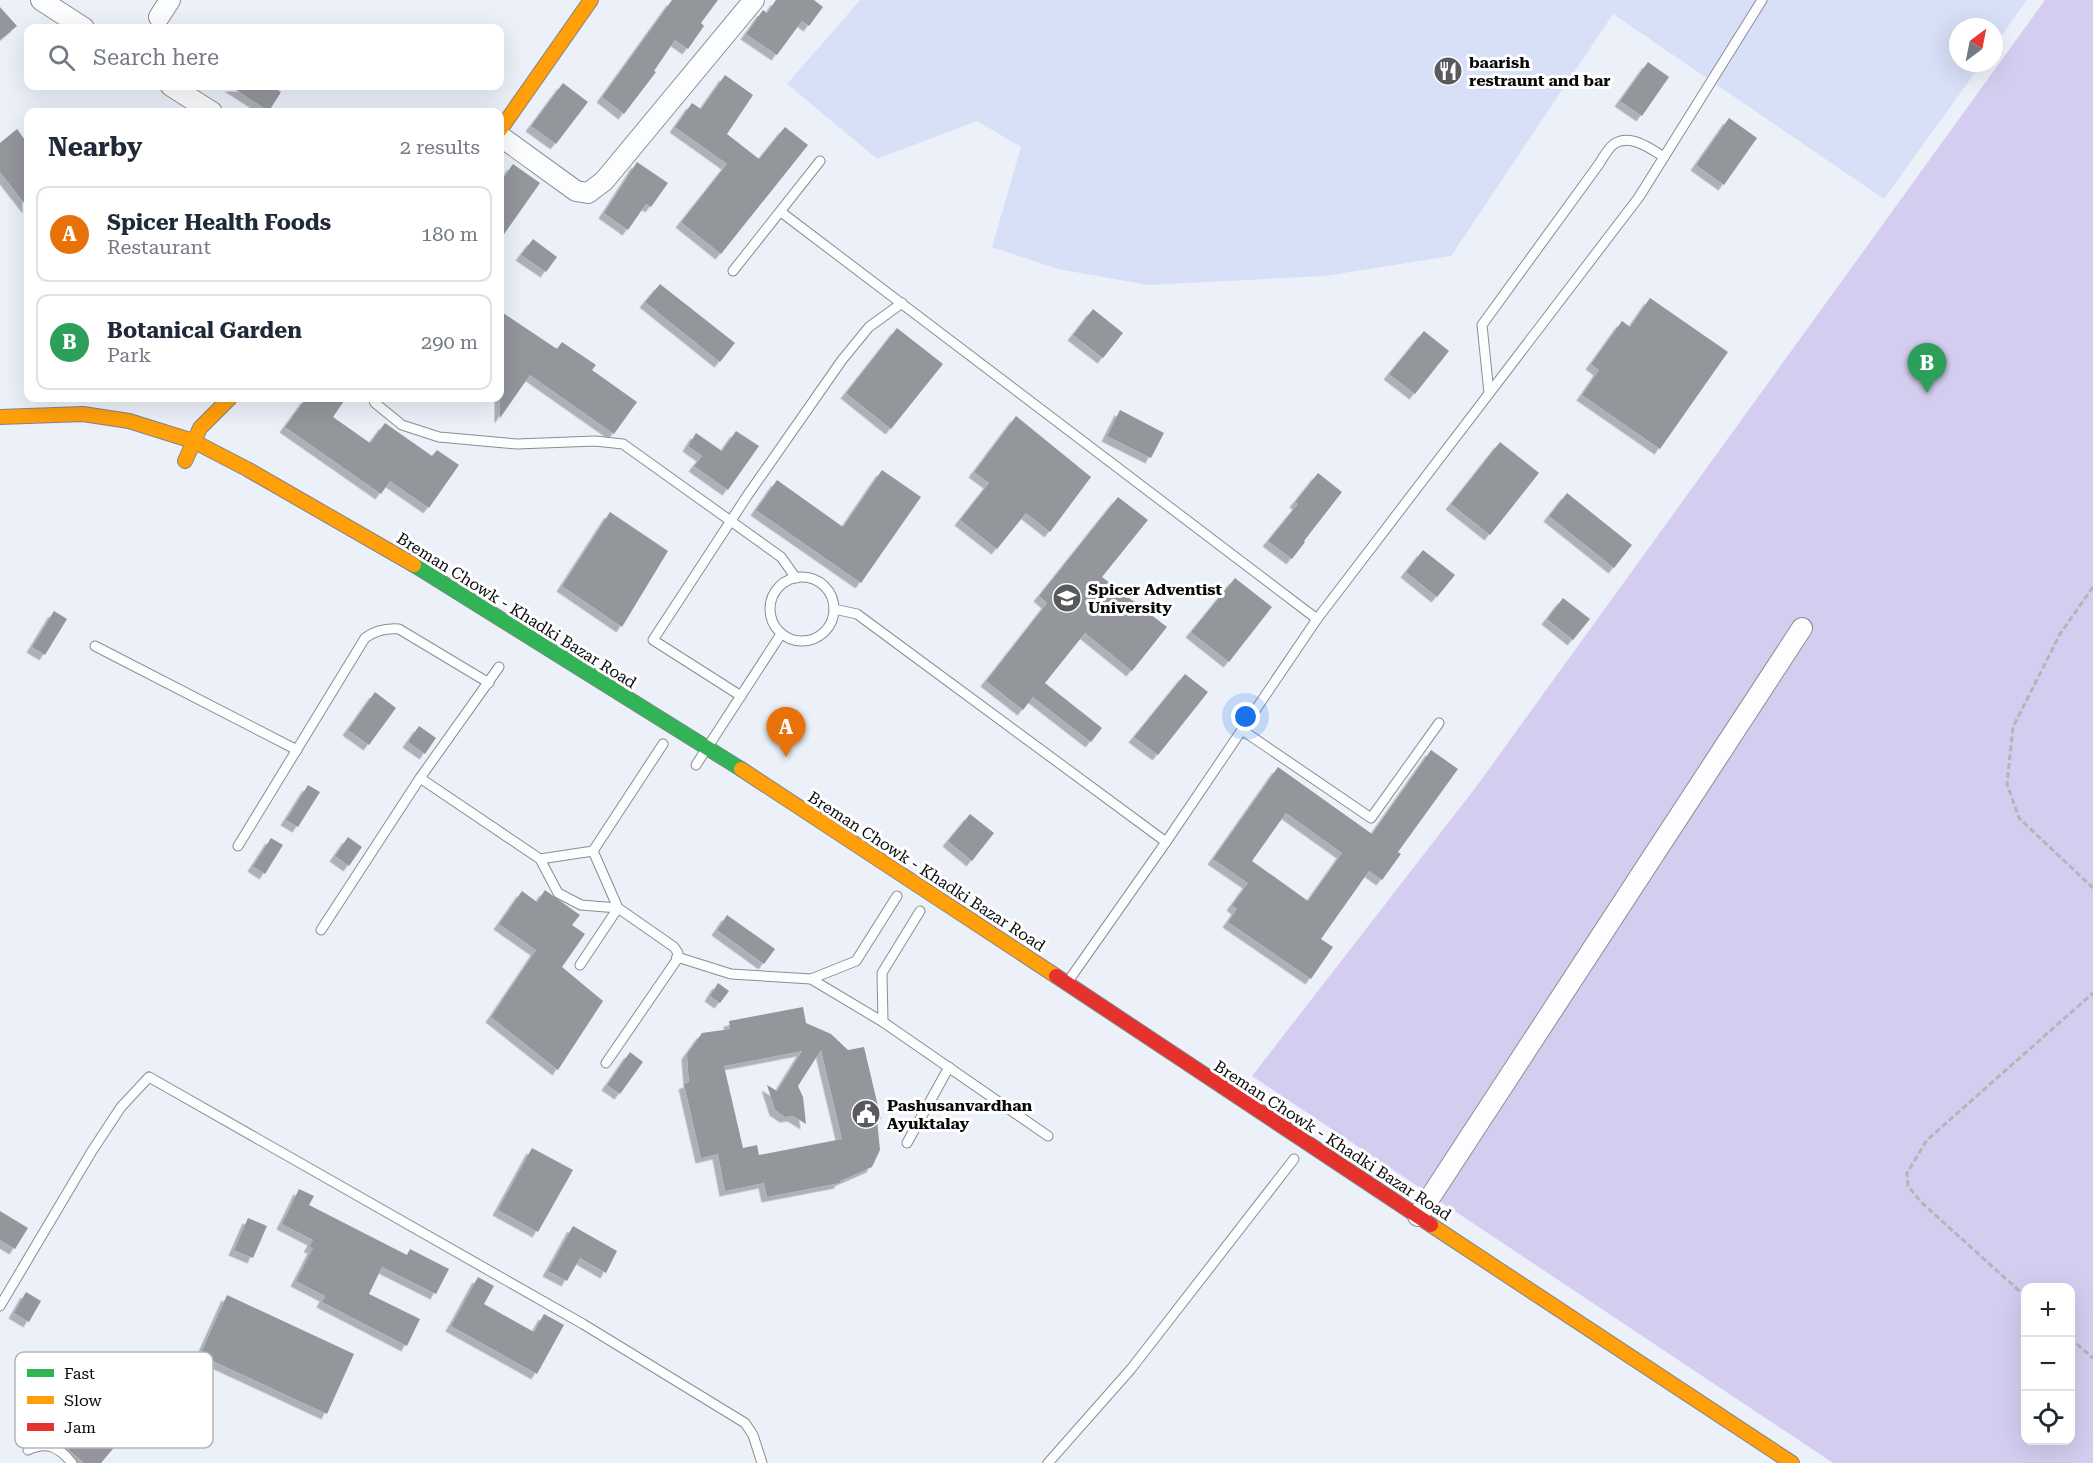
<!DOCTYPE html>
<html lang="en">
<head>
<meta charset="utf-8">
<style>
  :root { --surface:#fff; --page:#f6f6f7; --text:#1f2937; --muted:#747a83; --line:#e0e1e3; --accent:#585a5d }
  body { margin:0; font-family:"Roboto Serif",serif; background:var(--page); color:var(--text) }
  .controls { position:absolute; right:18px; bottom:18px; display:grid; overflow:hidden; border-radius:12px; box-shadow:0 6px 24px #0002 }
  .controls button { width:54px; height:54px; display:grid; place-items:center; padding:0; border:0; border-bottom:2px solid var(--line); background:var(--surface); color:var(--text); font:30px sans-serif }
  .compass { position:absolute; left:1949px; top:18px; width:54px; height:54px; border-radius:50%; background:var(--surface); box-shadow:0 6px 24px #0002; rotate:32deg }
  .you { position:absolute; left:1246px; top:717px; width:21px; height:21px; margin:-15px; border:4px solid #fff; border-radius:50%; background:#1a73e8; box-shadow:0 0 0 9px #1a73e833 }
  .badge { display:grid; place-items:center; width:39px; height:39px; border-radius:50%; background:var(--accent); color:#fff; font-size:20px; font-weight:700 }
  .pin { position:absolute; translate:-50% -50px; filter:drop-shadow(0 2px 3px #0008) }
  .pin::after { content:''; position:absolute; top:32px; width:21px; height:18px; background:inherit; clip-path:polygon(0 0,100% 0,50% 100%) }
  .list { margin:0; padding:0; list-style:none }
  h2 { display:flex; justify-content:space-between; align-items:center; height:78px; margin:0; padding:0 24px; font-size:26px }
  h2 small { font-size:20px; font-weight:400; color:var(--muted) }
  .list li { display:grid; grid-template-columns:39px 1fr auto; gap:18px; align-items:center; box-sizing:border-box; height:96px; margin:0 12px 12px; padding:0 12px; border:2px solid var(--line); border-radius:12px }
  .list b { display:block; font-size:22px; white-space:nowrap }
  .list p { margin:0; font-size:20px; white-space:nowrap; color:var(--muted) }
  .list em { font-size:20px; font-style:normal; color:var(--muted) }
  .icon { flex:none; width:33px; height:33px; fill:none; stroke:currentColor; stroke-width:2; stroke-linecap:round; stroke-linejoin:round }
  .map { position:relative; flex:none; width:2093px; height:1463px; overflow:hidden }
  .search { position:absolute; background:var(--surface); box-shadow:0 6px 24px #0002; left:24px; top:24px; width:480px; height:66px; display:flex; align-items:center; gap:15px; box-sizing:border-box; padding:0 21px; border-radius:12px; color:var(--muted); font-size:22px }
  .panel { position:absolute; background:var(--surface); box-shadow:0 6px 24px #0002; left:24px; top:108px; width:480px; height:294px; border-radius:12px }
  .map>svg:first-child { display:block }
  .farmland { fill:#d7e0f7 }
  .green { fill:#d4cdf0; fill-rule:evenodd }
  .building { fill:#93979b; fill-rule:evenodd; filter:url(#shadow) }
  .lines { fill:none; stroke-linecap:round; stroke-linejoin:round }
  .lane-casing { stroke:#8b8d91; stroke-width:11 }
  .street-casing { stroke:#8b8d91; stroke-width:22 }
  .fast-casing { stroke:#828488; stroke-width:16 }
  .slow-casing { stroke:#828488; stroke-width:16 }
  .jam-casing { stroke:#828488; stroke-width:16 }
  .path { stroke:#b4b5b6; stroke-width:3; stroke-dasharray:6 3; stroke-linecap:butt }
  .lane { stroke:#fcfdfe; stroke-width:9 }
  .street { stroke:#fcfdfe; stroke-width:20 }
  .fast { stroke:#30b455; stroke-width:14 }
  .slow { stroke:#ff9f0a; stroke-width:14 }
  .jam { stroke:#e5322d; stroke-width:14 }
  .labels { text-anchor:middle; stroke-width:6; stroke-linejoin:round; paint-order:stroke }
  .poi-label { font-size:16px; font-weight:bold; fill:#090909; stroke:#fff; text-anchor:start }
  .street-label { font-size:16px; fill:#090909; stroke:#fff }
  .key { fill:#fff; stroke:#b5b5b5; stroke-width:1.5 }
  .key-label { font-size:16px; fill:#090909 }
</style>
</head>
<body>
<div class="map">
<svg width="2093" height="1463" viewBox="0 0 2093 1463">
  <defs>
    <filter id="shadow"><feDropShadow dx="-5.5" dy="5.5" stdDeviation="0" flood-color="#0004"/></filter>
  </defs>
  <rect width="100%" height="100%" fill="#ecf1f9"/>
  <path class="farmland" d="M860,0H2027L1994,46V27H1958V63H1982L1884,199L1613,14L1451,256L1325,276L1148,285L1058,269L992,247L1021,147L977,121L877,159L787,84Z"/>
  <path class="green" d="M2045,0H2093V1463H1833L1252,1076L1476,787ZM2026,1288H2070V1440H2026Z"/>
  <g class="building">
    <path d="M672,0H718L701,23L704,26L688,49L675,40L654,71L656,72L624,114L602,97Z"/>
    <path d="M776,0H814L823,7L809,26L802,21L777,55L746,34L763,10L767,13Z"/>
    <path d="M0,7L17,26L0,40Z"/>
    <path d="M1648,62L1669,77L1642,116L1620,101Z"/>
    <path d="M725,75L753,95L727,134L759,159L785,127L808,145L721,254L681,222L727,164L675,127L692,103L701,109Z"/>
    <path d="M563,83L588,102L556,144L531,126Z"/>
    <path d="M230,86H271L281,92L269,111Z"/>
    <path d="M1729,118L1757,138L1724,185L1696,165Z"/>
    <path d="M17,129L28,144V208L0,172V143Z"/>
    <path d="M637,162L668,183L651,207L646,204L628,230L604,213Z"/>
    <path d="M513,164L540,183L500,240V183Z"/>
    <path d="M533,239L557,257L546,272L521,255Z"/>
    <path d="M660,284L735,343L720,362L645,302Z"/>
    <path d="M1650,298L1728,352L1660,449L1582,395L1599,370L1591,364L1622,321L1630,327Z"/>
    <path d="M1093,309L1123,333L1103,358L1073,335Z"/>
    <path d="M500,311L557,349L562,342L596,365L592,370L637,402L614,434L530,375L500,418Z"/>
    <path d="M897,328L943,364L891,429L846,393Z"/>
    <path d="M1424,331L1449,351L1415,394L1389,374Z"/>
    <path d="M306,398H346L333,417L370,443L385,423L432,456L437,450L459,465L429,508L390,481L381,494L285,427Z"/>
    <path d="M1120,410L1164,433L1151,458L1107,436Z"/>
    <path d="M1016,416L1091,477L1050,532L1026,513L997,549L960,520L989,483L974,472Z"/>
    <path d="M736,431L759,446L728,490L694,466L702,456L688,446L696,433L722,451Z"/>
    <path d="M1500,442L1539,473L1490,535L1451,504Z"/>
    <path d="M882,470L921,497L861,583L756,510L777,480L843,527Z"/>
    <path d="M1318,473L1342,492L1304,541L1305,542L1292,559L1268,541L1298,504L1295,502Z"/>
    <path d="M1567,493L1632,545L1614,568L1549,516Z"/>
    <path d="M1118,497L1148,520L1102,577L1167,627L1132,671L1085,633L1045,683L1102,728L1091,742L1033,697L1023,710L986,681L1047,603L1039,596Z"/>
    <path d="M610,512L668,551L622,627L562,586Z"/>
    <path d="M1423,550L1455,575L1437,597L1406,572Z"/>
    <path d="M1235,578L1272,607L1229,662L1191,632Z"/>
    <path d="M1563,598L1590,619L1573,640L1547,619Z"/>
    <path d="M54,611L67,619L45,655L32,647Z"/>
    <path d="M1185,674L1208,692L1158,755L1134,737Z"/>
    <path d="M375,692L396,708L369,745L348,730Z"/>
    <path d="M419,726L436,738L425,754L408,742Z"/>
    <path d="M1431,750L1458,769L1398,852L1401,854L1382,880L1369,871L1321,939L1333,947L1311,979L1228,922L1237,909L1232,905L1248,883L1213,859L1278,767L1372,834ZM1286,813L1342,853L1308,901L1252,861Z"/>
    <path d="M308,785L320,792L298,827L286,820Z"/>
    <path d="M970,814L994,833L972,861L948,841Z"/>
    <path d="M348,837L362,847L349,866L335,856Z"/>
    <path d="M271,838L283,845L265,874L253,866Z"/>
    <path d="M545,890L580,915L572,925L585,934L562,967L603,1001L558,1070L491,1017L536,950L499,924L522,891L537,902Z"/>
    <path d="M727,915L775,949L764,964L717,930Z"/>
    <path d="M718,983L729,991L720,1003L710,996Z"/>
    <path d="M803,1007L806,1023L831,1034L848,1050L864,1047L881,1119L877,1120L880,1150L872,1167L840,1181V1183L767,1197L764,1183L725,1191L718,1154L701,1158L684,1084L689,1082L687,1054L702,1033L730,1029L729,1021ZM821,1050L842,1139L759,1155L757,1145L743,1148L724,1066L802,1051L777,1091L767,1085L775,1110L785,1117L793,1116L806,1124L803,1097L798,1086Z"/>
    <path d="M630,1052L643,1062L620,1094L607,1085Z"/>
    <path d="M532,1148L573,1170L538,1232L498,1210Z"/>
    <path d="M299,1189L314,1196L309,1205L407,1255L410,1249L449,1269L436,1294L382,1267L369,1294L420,1319L407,1346L322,1302L325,1296L296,1281L313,1248L309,1247L313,1240L282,1224Z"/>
    <path d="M0,1211L28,1228L15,1249L0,1240Z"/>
    <path d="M248,1218L267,1226L253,1258L234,1250Z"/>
    <path d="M573,1226L617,1251L606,1273L580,1258L567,1281L548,1271Z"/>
    <path d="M478,1277L494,1286L484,1304L534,1332L544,1314L564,1325L537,1374L451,1326Z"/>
    <path d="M26,1292L41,1301L29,1322L14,1313Z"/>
    <path d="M227,1295L354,1354L327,1414L200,1355Z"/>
    <path d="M82,1384L132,1426L101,1463H84L44,1429Z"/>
  </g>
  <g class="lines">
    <g class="lane-casing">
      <g id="lane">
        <path d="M781,212L1317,619"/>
        <path d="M733,271L820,161"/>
        <path d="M1489,393L1482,325L1599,164C1603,158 1608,148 1614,144C1630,133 1651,149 1664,157"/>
        <path d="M373,398L375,403L402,425L439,437L517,444L595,441L623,444L781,557L796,578"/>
        <circle cx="802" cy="609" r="32"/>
        <path d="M834,609L857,614L1166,842"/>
        <path d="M95,646L297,750"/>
        <path d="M741,696L653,640L747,496L842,360L869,327L902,303"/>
        <path d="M1242,730L1371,818L1439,723"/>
        <path d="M696,765L781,634"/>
        <path d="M420,778L540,859L593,851L663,744"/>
        <path d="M238,846L365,638C376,630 386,628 399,629L489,683"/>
        <path d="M593,851L618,908L674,947L678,953L676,961L606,1063"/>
        <path d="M540,859L558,893L581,905L618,908L580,965"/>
        <path d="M321,930L420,778L499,667"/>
        <path d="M677,957L731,974L811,979L856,961L897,896"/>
        <path d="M811,979L883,1022L882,973L920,911"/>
        <path d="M1069,980L1166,842L1317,619L1639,197L1762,0"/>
        <path d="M883,1022L1048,1136"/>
        <path d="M907,1143L949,1067"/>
        <path d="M0,1306L92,1151L121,1107L149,1077L583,1324L745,1423L753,1435L762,1463"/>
        <path d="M28,1450C47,1441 59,1447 72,1463"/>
        <path d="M1048,1463L1131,1369L1294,1159"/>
      </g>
    </g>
    <g class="street-casing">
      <g id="street">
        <path d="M41,0L84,28"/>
        <path d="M159,17L170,0"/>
        <path d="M171,86L212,112"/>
        <path d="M500,136L576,191L588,193L604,181L754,0"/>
        <path d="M1418,1216L1802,628"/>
      </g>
    </g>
    <g class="fast-casing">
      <path id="fast" d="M414,565L741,769"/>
    </g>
    <g class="slow-casing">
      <g id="slow">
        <path d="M500,130L591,0"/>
        <path d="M0,417L83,414L129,421L193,441L247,469L414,565"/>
        <path d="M185,461L200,428L230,398"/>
        <path d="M741,769L1056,976"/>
        <path d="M1431,1225L1792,1463"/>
      </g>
    </g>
    <g class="jam-casing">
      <path id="jam" d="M1056,976L1431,1225"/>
    </g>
    <g class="path">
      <path d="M2093,587L2060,634L2013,727L2007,784L2019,818L2093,888"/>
      <path d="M2026,1297L1921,1202L1908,1186L1907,1173L1927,1140L2093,993"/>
      <path d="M2070,1338L2093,1358"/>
    </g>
    <use href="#lane" class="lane"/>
    <use href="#street" class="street"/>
    <use href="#fast" class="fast"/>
    <use href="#slow" class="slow"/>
    <use href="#jam" class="jam"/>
  </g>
  <defs>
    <g id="restaurant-disc" transform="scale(1.5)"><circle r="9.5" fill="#585a5d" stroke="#fff"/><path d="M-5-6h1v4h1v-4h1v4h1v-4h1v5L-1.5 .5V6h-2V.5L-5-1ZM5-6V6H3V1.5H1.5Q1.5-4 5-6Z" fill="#fff"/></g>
    <g id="university-disc" transform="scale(1.5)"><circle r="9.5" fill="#585a5d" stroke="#fff"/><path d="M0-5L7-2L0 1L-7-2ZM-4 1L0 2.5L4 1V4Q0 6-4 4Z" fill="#fff"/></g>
    <g id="civic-disc" transform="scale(1.5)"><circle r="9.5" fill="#585a5d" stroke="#fff"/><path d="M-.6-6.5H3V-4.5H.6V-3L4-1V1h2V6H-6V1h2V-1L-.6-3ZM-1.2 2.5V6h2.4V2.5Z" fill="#fff"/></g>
  </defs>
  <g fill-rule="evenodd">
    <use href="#restaurant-disc" x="1448" y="71"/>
    <use href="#university-disc" x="1067" y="598"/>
    <use href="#civic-disc" x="866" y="1114"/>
  </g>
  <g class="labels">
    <g class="poi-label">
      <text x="1469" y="68">baarish<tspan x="1469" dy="18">restraunt and bar</tspan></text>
      <text x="1088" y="595">Spicer Adventist<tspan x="1088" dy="18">University</tspan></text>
      <text x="887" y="1111">Pashusanvardhan<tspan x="887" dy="18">Ayuktalay</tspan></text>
    </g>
    <g class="street-label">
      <text transform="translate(517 610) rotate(32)" y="6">Breman Chowk - Khadki Bazar Road</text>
      <text transform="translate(927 871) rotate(33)" y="6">Breman Chowk - Khadki Bazar Road</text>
      <text transform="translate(1333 1140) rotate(33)" y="6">Breman Chowk - Khadki Bazar Road</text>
    </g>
  </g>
  <rect x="15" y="1352" width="198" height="96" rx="9" class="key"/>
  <rect x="27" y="1369" width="27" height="8" fill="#30b455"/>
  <rect x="27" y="1396" width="27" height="8" fill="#ff9f0a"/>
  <rect x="27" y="1423" width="27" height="8" fill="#e5322d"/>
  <g class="key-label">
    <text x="64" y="1379">Fast</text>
    <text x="64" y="1406">Slow</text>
    <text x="64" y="1433">Jam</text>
  </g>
</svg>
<div class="controls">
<button>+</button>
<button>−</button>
<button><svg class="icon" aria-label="locate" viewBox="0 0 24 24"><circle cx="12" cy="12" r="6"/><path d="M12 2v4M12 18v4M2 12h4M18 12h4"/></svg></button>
</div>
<svg class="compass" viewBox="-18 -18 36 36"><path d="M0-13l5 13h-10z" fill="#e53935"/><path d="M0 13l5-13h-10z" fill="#747a83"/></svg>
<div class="you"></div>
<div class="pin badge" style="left:786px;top:757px;background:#e8710a">A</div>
<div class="pin badge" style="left:1927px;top:393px;background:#2e9e5b">B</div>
<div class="search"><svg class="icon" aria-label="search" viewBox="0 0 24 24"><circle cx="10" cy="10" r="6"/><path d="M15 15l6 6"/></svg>Search here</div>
<section class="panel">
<h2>Nearby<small>2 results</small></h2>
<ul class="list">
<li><span class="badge" style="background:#e8710a">A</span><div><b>Spicer Health Foods</b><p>Restaurant</p></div><em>180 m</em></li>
<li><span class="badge" style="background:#2e9e5b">B</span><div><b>Botanical Garden</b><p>Park</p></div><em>290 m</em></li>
</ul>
</section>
</div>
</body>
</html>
